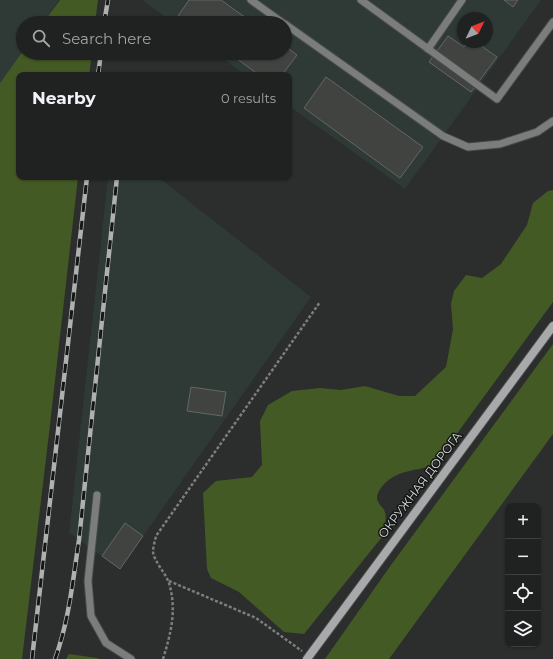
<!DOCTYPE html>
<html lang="en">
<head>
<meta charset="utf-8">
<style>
  :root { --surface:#202222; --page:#282a2a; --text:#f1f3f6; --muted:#a2a4a5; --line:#3d3f40 }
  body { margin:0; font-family:Montserrat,sans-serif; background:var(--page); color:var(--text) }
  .controls { position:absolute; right:12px; bottom:12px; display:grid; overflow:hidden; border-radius:8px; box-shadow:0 1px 3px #0004 }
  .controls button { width:36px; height:36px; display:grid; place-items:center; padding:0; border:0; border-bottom:1px solid var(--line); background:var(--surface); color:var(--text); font:20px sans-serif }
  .compass { position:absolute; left:457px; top:12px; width:36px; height:36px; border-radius:50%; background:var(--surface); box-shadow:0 1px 3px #0004; rotate:47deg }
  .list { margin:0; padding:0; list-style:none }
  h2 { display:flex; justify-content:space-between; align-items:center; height:52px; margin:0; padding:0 16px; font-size:17px }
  h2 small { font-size:13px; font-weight:400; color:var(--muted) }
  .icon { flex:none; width:22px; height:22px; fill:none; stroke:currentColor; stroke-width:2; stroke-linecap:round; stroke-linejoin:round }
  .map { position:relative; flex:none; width:553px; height:659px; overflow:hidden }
  .search { position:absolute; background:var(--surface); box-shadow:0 1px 3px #0004; left:16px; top:16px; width:276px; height:44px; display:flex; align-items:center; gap:10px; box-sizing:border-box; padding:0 14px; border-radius:22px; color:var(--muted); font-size:15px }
  .panel { position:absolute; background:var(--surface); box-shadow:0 1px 3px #0004; left:16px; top:72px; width:276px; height:108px; border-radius:8px }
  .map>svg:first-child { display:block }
  .built { fill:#2f3936; fill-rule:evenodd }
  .green { fill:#445a24 }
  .building { fill:#414341; stroke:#646765 }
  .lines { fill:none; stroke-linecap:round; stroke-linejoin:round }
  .lane-casing { stroke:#474a49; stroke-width:9 }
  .secondary-casing { stroke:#474a49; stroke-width:10 }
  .path { stroke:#7c7f7e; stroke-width:2.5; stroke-dasharray:3 2; stroke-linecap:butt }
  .lane { stroke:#7b7d7d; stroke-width:7 }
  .secondary { stroke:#a7a9aa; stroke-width:8 }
  .rail-casing { stroke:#afb1b1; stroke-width:4.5 }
  .rail { stroke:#151616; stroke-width:3; stroke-dasharray:9; stroke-linecap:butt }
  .labels { text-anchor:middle; stroke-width:3; stroke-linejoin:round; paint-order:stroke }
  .street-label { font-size:12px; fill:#dddfdf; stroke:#151616 }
</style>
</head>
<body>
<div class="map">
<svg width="553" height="659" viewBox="0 0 553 659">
  <rect width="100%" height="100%" fill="#2b2e2d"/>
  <g class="built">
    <path d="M0,0H59L43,23H23V51L0,83Z"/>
    <path d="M142,0H541L405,189L289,106V75H246L215,53H285V23H174ZM463,18H487V42H463Z"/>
    <path d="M108,177H158L311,297L120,569L69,533Z"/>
  </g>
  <g class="green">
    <path d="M60,0H98L95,23H43Z"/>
    <path d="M23,51V53H92L89,75H19V177H78L50,425L22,659H0V83Z"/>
    <path d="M553,190V302L434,465C414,472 395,469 381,488C378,492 377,494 377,499C378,504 382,506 384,510C388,517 384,529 382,537L304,634L284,632L239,592L211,578L207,569L203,493L216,481L252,477L262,465L260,421L268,405L292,391L320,388L341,390L365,386L399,396H415L446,367L453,329L451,304L454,291L466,275L482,278L501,264L527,225L533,203L548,191Z"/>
    <path d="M553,344V434L389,659H325L391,565Z"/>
    <path d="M69,654L97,658L99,659H66Z"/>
  </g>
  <g class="building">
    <path d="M189,0H221L253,23H187L178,16Z"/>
    <path d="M504,0H518L513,7Z"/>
    <path d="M448,36L464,47L467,42H476L497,57L471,92L429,62Z"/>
    <path d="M285,46L297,55L282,75H259L229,53H285Z"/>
    <path d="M326,77L423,147L400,178L304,108Z"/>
    <path d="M191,387L226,392L222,416L187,411Z"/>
    <path d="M125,523L143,536L120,569L102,556Z"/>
  </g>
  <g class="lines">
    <g class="lane-casing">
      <g id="lane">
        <path d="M251,0L283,23"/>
        <path d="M361,0L497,99L553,22"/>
        <path d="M285,24L443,136L468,147L500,144L537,132L553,121"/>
        <path d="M428,49L462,0"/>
        <path d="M97,495L88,581L91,616L106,643L131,659"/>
      </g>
    </g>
    <g class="secondary-casing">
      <path id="secondary" d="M307,659L553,326"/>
    </g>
    <g class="path">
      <path d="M169,581L256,618L302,651"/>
      <path d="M163,659C171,633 177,610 169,583C165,572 155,563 153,552C153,547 155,541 156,536L320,302"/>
    </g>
    <use href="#lane" class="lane"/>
    <use href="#secondary" class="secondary"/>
    <g class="rail-casing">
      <g id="rail">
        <path d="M104,23L108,0"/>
        <path d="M98,75L101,53"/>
        <path d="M32,659L87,177"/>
        <path d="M55,659C69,621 73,579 79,540L117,177"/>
      </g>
    </g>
    <use href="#rail" class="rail"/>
  </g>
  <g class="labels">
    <g class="street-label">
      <text transform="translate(420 485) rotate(-53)" y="4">ОКРУЖНАЯ ДОРОГА</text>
    </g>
  </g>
</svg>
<div class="controls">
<button>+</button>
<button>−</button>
<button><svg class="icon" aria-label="locate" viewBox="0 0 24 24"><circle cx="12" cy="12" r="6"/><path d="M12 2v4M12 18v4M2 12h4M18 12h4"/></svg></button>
<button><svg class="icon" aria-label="layers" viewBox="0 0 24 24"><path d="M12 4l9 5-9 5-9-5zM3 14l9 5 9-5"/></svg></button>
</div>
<svg class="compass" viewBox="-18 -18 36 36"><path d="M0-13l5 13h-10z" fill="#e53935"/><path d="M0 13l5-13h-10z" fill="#a2a4a5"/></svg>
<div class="search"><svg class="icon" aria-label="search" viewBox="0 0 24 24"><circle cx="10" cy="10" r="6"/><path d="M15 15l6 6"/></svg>Search here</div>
<section class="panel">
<h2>Nearby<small>0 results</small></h2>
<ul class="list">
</ul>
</section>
</div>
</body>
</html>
